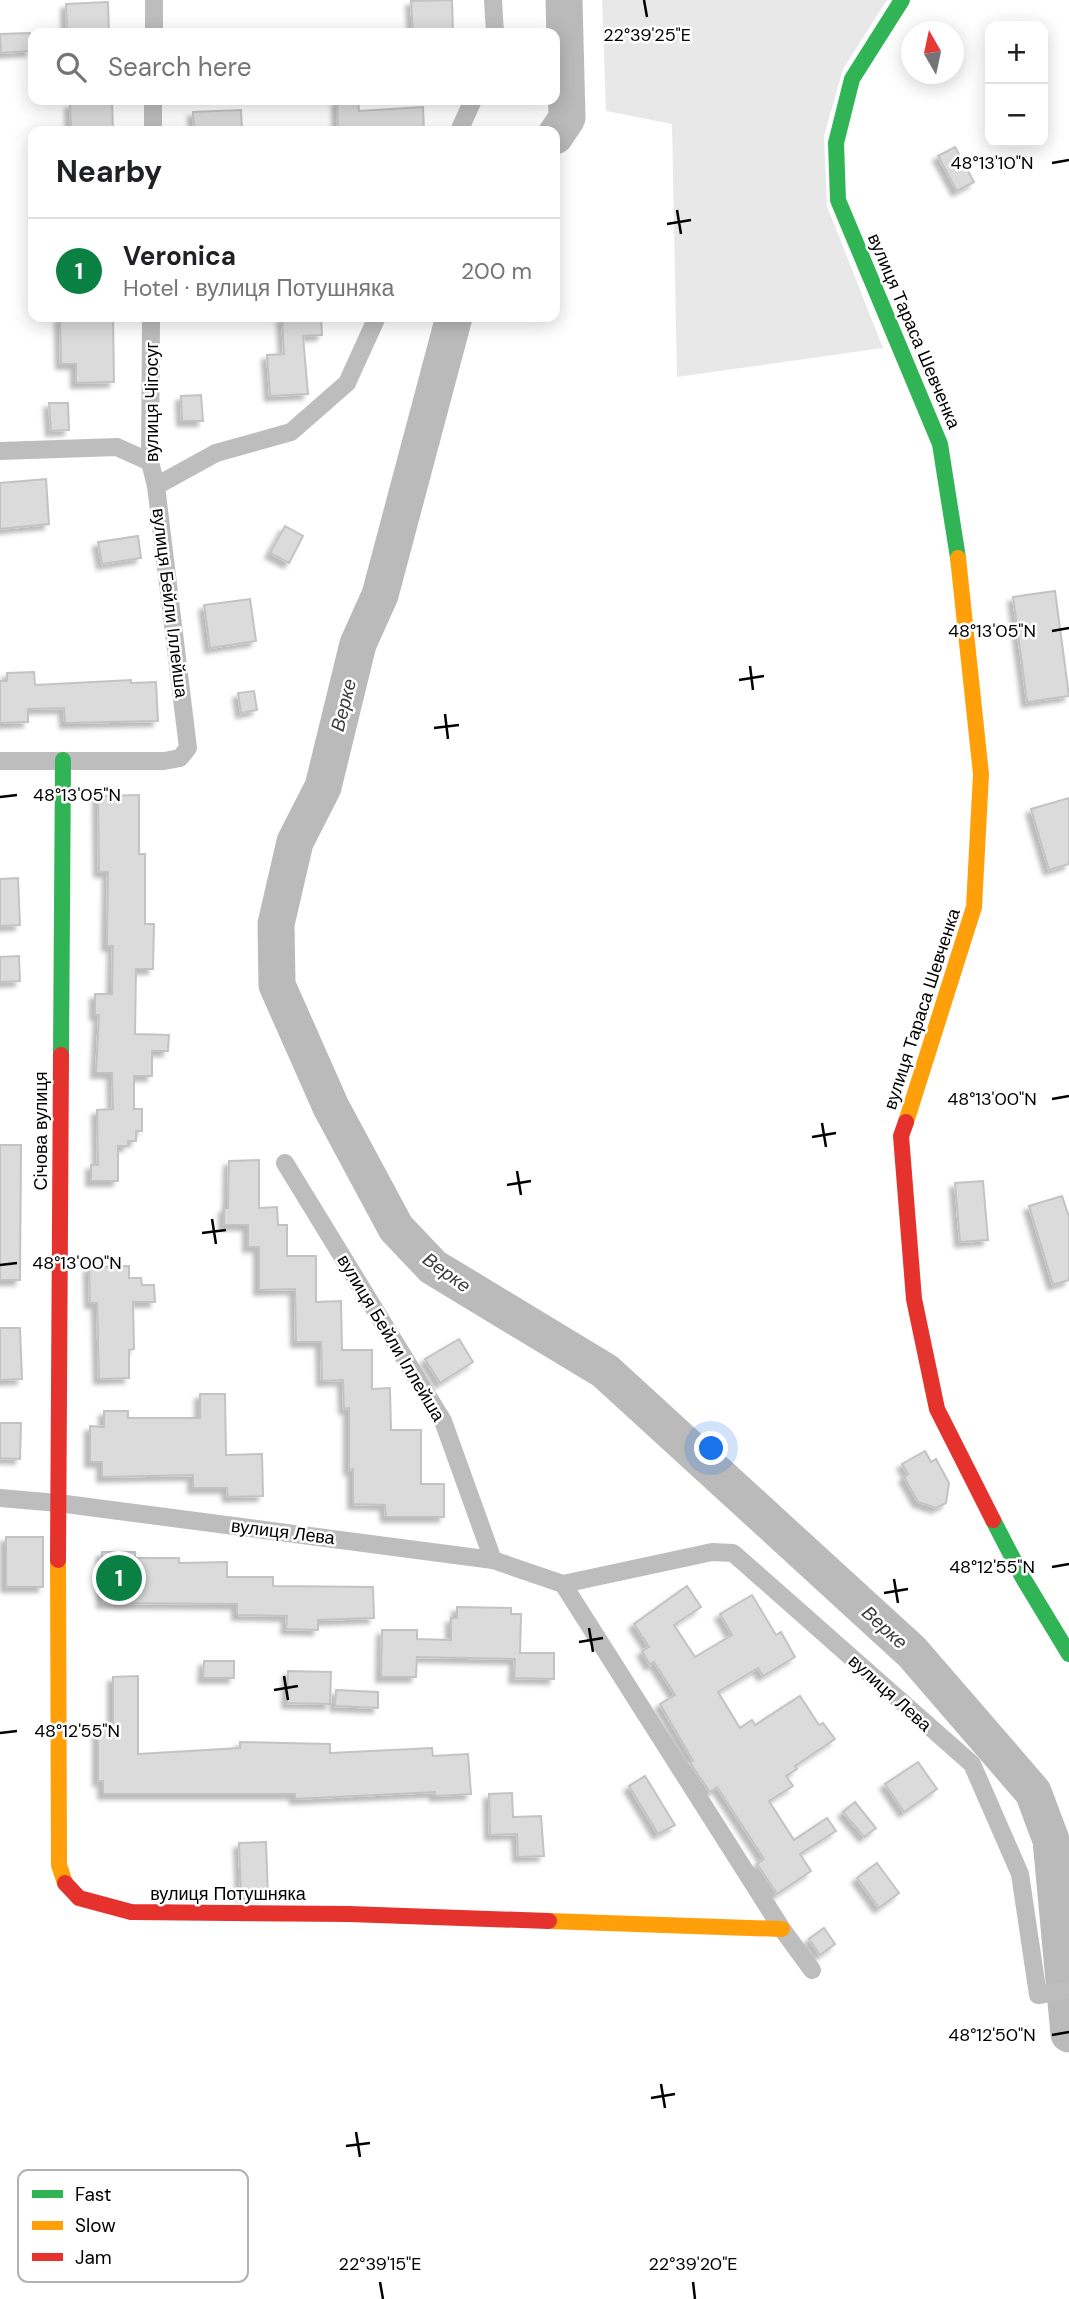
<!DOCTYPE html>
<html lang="en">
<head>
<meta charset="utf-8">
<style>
  :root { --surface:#fff; --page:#f2f2f2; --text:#202124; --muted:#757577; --line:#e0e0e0; --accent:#0b8043 }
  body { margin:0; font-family:"DM Sans",sans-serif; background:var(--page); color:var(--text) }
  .controls { position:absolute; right:21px; top:21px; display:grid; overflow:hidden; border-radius:14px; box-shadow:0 4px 18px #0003 }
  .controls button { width:63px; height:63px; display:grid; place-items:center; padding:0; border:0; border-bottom:2px solid var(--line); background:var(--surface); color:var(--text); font:35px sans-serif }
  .compass { position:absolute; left:901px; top:21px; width:63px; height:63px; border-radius:50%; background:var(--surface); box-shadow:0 4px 18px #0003; rotate:351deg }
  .you { position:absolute; left:712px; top:1449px; width:24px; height:24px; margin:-18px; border:5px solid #fff; border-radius:50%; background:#1a73e8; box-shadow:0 0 0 10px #1a73e833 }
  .badge { display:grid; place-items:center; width:46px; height:46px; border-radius:50%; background:var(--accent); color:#fff; font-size:23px; font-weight:700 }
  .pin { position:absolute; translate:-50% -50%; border:4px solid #fff; box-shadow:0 2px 7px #0006 }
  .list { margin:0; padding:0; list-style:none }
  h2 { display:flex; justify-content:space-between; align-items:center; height:91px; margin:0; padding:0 28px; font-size:30px }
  h2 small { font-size:23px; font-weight:400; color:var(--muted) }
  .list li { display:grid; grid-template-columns:46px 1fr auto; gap:21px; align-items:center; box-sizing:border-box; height:105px; padding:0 28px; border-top:2px solid var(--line) }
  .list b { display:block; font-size:26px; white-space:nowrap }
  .list p { margin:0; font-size:23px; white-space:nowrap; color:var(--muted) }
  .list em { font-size:23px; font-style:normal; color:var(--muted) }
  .icon { flex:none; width:38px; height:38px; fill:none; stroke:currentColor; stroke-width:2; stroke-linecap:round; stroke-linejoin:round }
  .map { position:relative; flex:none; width:1069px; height:2299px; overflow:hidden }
  .search { position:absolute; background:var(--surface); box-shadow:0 4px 18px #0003; left:28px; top:28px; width:532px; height:77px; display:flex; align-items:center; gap:18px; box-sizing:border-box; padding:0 24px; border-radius:14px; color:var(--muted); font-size:26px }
  .panel { position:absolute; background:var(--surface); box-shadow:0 4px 18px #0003; left:28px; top:126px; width:532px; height:196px; border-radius:14px }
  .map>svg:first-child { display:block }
  .green { fill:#e8e8e8 }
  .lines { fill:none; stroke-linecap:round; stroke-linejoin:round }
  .river { stroke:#bababa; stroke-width:37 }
  .building { fill:#dbdbdb; stroke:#c3c3c3; stroke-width:2; filter:url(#shadow) }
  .street { stroke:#bdbdbd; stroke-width:18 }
  .fast { stroke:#30b455; stroke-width:16 }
  .slow { stroke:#ff9f0a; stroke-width:16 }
  .jam { stroke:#e5322d; stroke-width:16 }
  .ticks { fill:none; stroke:#000; stroke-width:2.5 }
  .labels { text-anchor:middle; stroke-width:5; stroke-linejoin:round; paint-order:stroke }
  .street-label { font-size:18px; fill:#000; stroke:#fff }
  .water-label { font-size:19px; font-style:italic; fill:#3d3d3d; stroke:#fff }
  .key { fill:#fff; stroke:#b2b2b2; stroke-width:2 }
  .key-label { font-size:19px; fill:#000 }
  .ticks-label { font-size:18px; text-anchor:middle; fill:#000; stroke:#fff; stroke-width:5; stroke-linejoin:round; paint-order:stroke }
</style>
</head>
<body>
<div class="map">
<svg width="1069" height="2299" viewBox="0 0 1069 2299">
  <defs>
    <filter id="shadow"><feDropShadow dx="-5" dy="5" stdDeviation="2" flood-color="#0004"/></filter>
  </defs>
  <rect width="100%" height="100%" fill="#fff"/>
  <path class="green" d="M602,0H887L843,69L824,136L827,206L883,348L677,377L672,124L606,111Z"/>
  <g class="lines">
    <g class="river">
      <path d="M555,136L567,118L564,0"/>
      <path d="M454,317L380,595L358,644L323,787L295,842L276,924L277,985L331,1107L396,1228L433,1267L605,1371L912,1652L1033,1792L1051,1840L1069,2034"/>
    </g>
  </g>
  <g class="building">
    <path d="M452,0L453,33H413L411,1Z"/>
    <path d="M108,2L109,33H67L66,4Z"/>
    <path d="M30,33L31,51L1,53L0,34Z"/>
    <path d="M337,100H358L359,111L423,107L424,131H385L384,127L338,131Z"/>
    <path d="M112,101L113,131H71L70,104Z"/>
    <path d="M241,110L242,131H194L193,112Z"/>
    <path d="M955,147L974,182L957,191L938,156Z"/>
    <path d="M60,317H113L114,382L76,383V364H61Z"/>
    <path d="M282,317H321L322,335L303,336L308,394L270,396L267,355L284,354Z"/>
    <path d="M201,395L203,421H182L181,396Z"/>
    <path d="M49,403H68L69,430L51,431Z"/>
    <path d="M46,479L49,524L0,529V483Z"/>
    <path d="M285,526L303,536L289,563L270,553Z"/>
    <path d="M138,536L141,558L102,564L98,542Z"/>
    <path d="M1055,591L1069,696L1027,702L1013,597Z"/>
    <path d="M250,599L256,641L210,648L204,605Z"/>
    <path d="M34,672L35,685L131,680V683L156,682L158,721L65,723L64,708L28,709V722L0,723V681H7V673Z"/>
    <path d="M254,691L257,710L241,713L238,693Z"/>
    <path d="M139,795V854H145V924H154L153,969H136L135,1034L169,1035L168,1051H152V1076H134V1109H142V1131H136V1141H128V1146H118V1181H91V1165H98L97,1110L113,1109L112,1073H96L99,1015H95V994H112L113,946H107L108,872H99L98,796Z"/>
    <path d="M1069,798V864L1049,870L1031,809Z"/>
    <path d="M18,878L20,925L0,926V879Z"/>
    <path d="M19,956L20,981L0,982V957Z"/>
    <path d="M0,1145H21L20,1280H0Z"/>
    <path d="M259,1160V1208L277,1207L278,1225H287V1256H316V1302L341,1301L342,1350H372V1389L390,1388L391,1430H421V1484H444V1517H386L385,1505L353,1504V1469L349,1470V1408L344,1409L343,1380L322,1381L321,1342H296L295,1289L259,1290V1247H248V1225H224V1208H228L229,1161Z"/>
    <path d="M983,1181L988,1240L960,1242L955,1183Z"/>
    <path d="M1062,1196L1069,1217V1280L1053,1285L1029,1206Z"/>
    <path d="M129,1266V1278H141L142,1285H154L155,1302H133L134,1349L129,1350V1378L99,1379L97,1303H90L89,1267Z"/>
    <path d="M0,1328H20L22,1379L0,1380Z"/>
    <path d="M459,1339L473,1362L440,1383L425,1359Z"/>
    <path d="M200,1394H225L226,1455L262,1454L263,1496L228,1497L227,1488H193V1475L102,1477V1462H90V1426L104,1427V1411H128V1418H200Z"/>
    <path d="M0,1423H21L20,1459L0,1458Z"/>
    <path d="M925,1451L931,1462L936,1459L949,1483L946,1503L936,1508L918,1502L904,1477L908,1474L902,1464Z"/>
    <rect x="6" y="1537" width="37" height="50"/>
    <path d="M102,1552H135V1558H179V1563L227,1562V1577H273V1586L373,1587L374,1618L318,1620V1630L286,1629L287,1616L237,1615V1604L102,1603Z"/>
    <path d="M687,1586L701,1607L674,1625L695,1657L732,1635L720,1614L752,1595L776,1635L781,1632L795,1657L763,1676L758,1668L718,1692L740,1728L752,1720L755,1725L800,1696L819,1725L823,1723L835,1739L795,1766L797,1769L786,1776L793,1786L769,1801L794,1840L827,1818L836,1831L800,1854L811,1871L777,1894L757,1864L764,1859L717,1787L710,1792L690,1763L693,1761L660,1704L675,1695L654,1662L650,1665L642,1651L649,1647L634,1624Z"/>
    <path d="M457,1607L511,1608V1614H521L520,1653H554V1679L514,1678L515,1659L417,1657L416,1677H381L382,1630H417V1639L451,1640V1618H457Z"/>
    <path d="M204,1661H234V1678H203Z"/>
    <path d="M288,1671L331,1672L330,1704L287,1703Z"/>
    <path d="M138,1676V1754L240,1748V1742L330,1744V1753L432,1748L433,1756L468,1754L471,1794L435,1796V1792L295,1799V1794H103V1781H98V1729L113,1728V1677Z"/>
    <path d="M336,1690L378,1692V1708L335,1706Z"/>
    <path d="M918,1762L937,1789L904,1812L885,1784Z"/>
    <path d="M645,1776L675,1825L658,1834L629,1786Z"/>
    <path d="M512,1793L513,1817L541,1816L544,1856L518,1857L517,1834L490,1835L489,1794Z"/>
    <path d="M855,1802L876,1828L864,1837L843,1812Z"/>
    <path d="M266,1842L268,1895L241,1896L239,1843Z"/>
    <path d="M877,1863L899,1893L879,1908L857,1878Z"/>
    <path d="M824,1928L835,1944L820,1955L809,1939Z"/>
  </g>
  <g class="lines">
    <g class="street">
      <path d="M493,0L495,33"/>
      <path d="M154,33V0"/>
      <path d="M153,131V100"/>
      <path d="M459,131L473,100"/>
      <path d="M151,317L150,462L156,486"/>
      <path d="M0,451L117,447L150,462"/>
      <path d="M0,761H164L180,758L188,748L156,486L216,453L291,432L347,383L377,317"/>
      <path d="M285,1163L443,1421L493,1560"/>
      <path d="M0,1498L58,1503L493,1560L563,1584"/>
      <path d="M812,1970L782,1929L563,1584L712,1552L733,1553L972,1764L1020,1874L1038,1995L1069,1990"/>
    </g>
    <g class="fast">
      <path d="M902,0L852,79L836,143L838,200L940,444L958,558"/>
      <path d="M61,1055L63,760"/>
      <path d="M993,1520L1023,1578L1069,1654"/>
    </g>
    <g class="slow">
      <path d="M906,1122L974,907L981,774L958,558"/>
      <path d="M58,1560L59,1865L65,1883"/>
      <path d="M549,1921L782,1929"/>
    </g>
    <g class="jam">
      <path d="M906,1122L901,1136L914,1299L937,1409L993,1520"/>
      <path d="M58,1560L61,1055"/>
      <path d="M65,1883L79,1898L131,1912L349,1914L549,1921"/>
    </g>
  </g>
  <path class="ticks" d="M644,0L647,17M1052,163L1069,160M677,210L681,234M667,224L691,220M1052,631L1069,628M750,666L753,690M739,680L764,676M445,714L448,739M434,728L459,725M0,797L17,795M1052,1099L1069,1096M822,1123L826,1147M812,1137L836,1133M517,1171L521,1195M507,1185L531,1181M212,1219L216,1244M202,1233L226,1230M0,1265L17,1263M1052,1567L1069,1564M894,1579L898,1603M884,1593L908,1589M589,1628L593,1652M579,1642L603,1638M284,1676L288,1700M274,1690L298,1686M0,1733L17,1731M1052,2035L1069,2032M661,2084L665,2108M651,2098L675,2094M356,2132L360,2157M346,2146L370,2143M380,2282L383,2299M693,2282L695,2299"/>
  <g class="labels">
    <g class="street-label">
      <text transform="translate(914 331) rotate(67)" y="6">вулиця Тараса Шевченка</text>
      <text transform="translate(152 402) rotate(-90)" y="6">вулиця Чігосуг</text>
      <text transform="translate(170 603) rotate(83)" y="6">вулиця Бейли Іллейша</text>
      <text transform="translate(922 1009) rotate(-72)" y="6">вулиця Тараса Шевченка</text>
      <text transform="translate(41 1131) rotate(-90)" y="6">Січова вулиця</text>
      <text transform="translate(391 1338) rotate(59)" y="6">вулиця Бейли Іллейша</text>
      <text transform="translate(283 1532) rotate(7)" y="6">вулиця Лева</text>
      <text transform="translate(890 1693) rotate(42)" y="6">вулиця Лева</text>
      <text x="228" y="1900">вулиця Потушняка</text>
    </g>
    <g class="water-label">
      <text transform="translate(343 705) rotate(-76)" y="7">Верке</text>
      <text transform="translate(447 1272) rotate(36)" y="7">Верке</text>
      <text transform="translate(885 1627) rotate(42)" y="7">Верке</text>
    </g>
  </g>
  <rect x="18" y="2170" width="230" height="112" rx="10" class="key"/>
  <rect x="32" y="2190" width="31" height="8" fill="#30b455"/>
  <rect x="32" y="2221" width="31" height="9" fill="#ff9f0a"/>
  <rect x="32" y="2253" width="31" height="8" fill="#e5322d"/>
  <g class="key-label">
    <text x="75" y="2201">Fast</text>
    <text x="75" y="2232">Slow</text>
    <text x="75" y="2264">Jam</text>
  </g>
  <g class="ticks-label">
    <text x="647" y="41">22°39'25"E</text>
    <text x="992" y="169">48°13'10"N</text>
    <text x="992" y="637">48°13'05"N</text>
    <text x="77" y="801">48°13'05"N</text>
    <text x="992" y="1105">48°13'00"N</text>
    <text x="77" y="1269">48°13'00"N</text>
    <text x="992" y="1573">48°12'55"N</text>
    <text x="77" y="1737">48°12'55"N</text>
    <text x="992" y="2041">48°12'50"N</text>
    <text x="380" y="2270">22°39'15"E</text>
    <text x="693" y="2270">22°39'20"E</text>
  </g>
</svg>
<div class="controls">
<button>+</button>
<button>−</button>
</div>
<svg class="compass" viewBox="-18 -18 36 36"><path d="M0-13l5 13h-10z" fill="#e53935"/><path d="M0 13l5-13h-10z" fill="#757577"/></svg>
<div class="you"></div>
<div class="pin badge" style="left:119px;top:1578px">1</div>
<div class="search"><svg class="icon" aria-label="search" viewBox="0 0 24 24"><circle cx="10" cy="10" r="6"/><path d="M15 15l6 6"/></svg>Search here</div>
<section class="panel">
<h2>Nearby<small></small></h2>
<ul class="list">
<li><span class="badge">1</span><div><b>Veronica</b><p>Hotel · вулиця Потушняка</p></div><em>200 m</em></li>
</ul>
</section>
</div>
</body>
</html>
